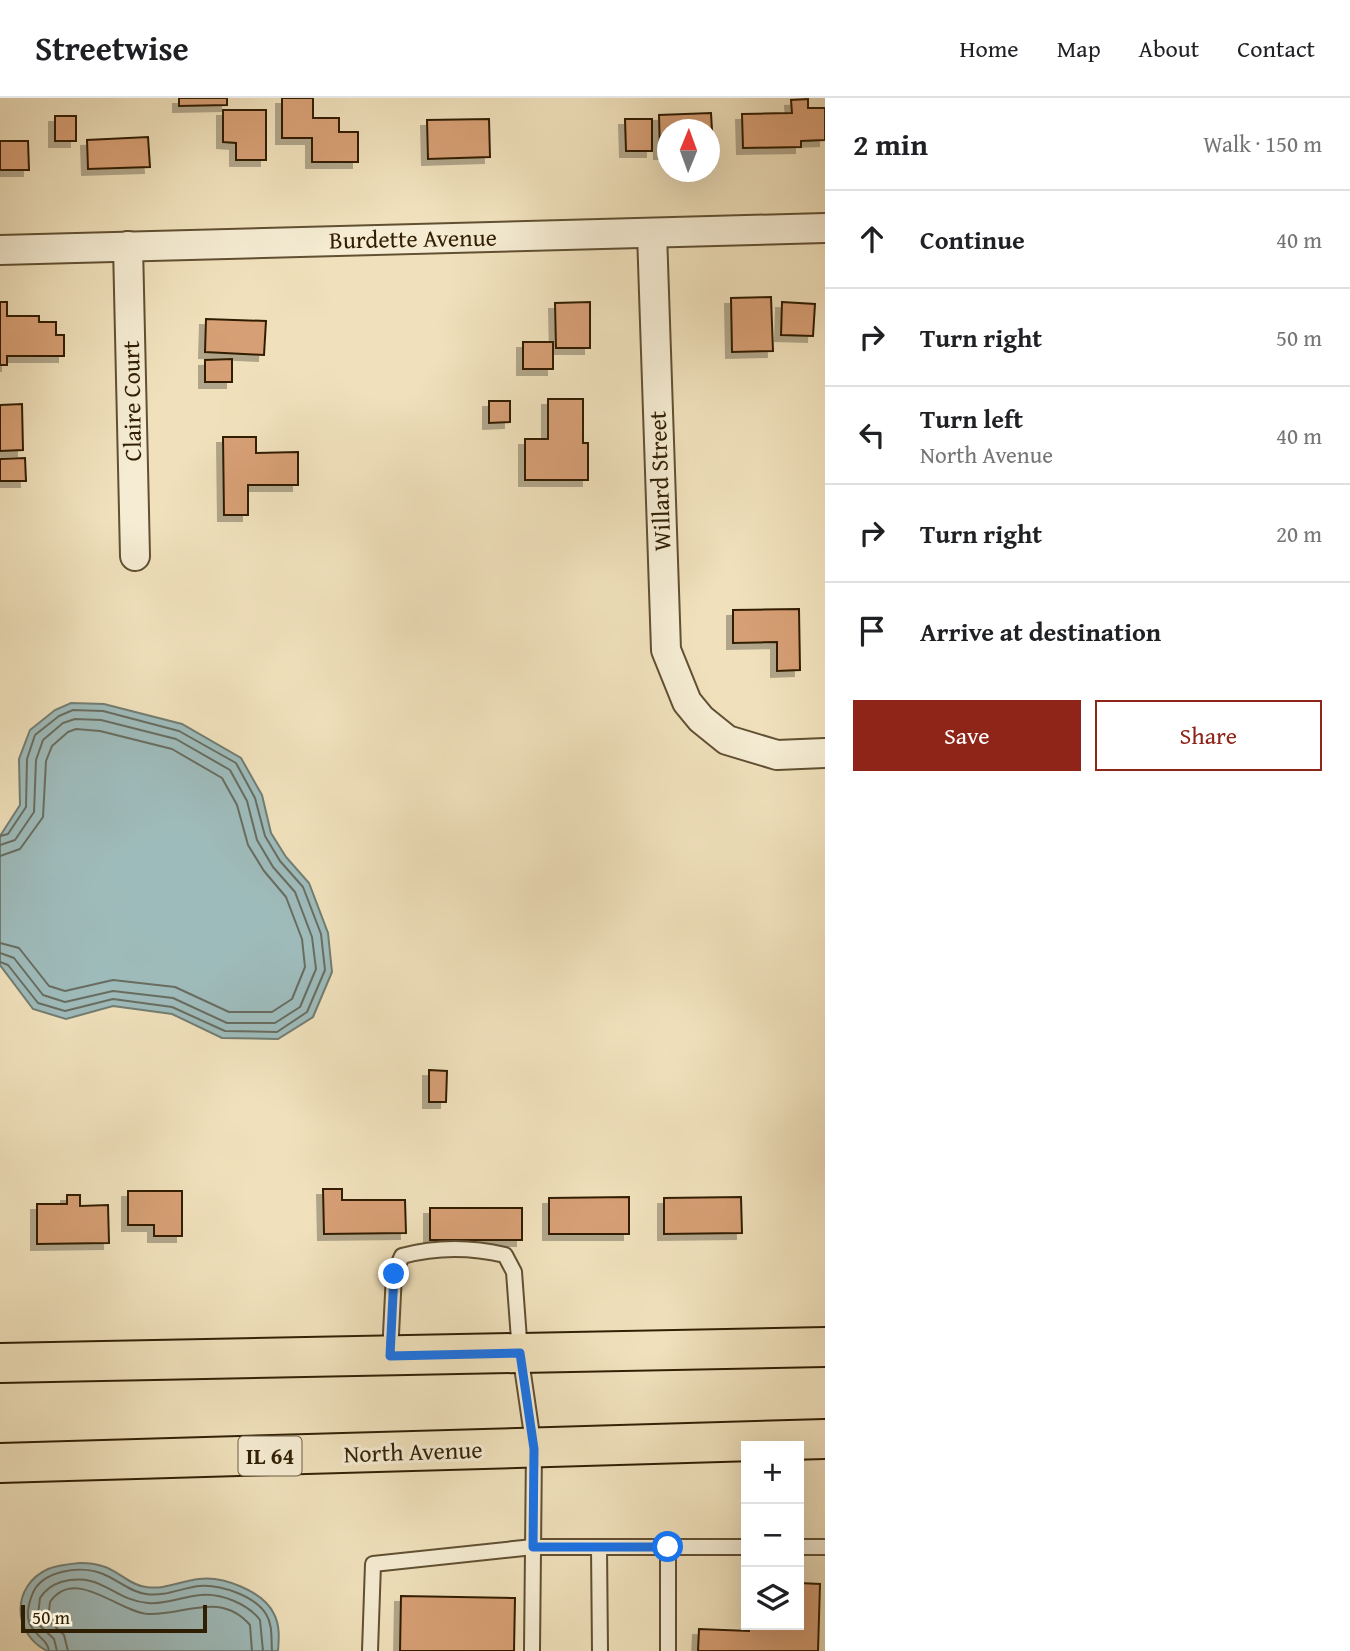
<!DOCTYPE html>
<html lang="en">
<head>
<meta charset="utf-8">
<style>
  :root { --surface:#fff; --page:#f6f6f6; --text:#202124; --muted:#757577; --line:#e0e0e0; --accent:#8f2418 }
  body { margin:0; font-family:"Gentium Book Plus",serif; background:var(--page); color:var(--text) }
  .controls { position:absolute; right:21px; bottom:21px; display:grid; overflow:hidden; border-radius:0px; box-shadow:0 7px 28px #0002 }
  .controls button { width:63px; height:63px; display:grid; place-items:center; padding:0; border:0; border-bottom:2px solid var(--line); background:var(--surface); color:var(--text); font:35px sans-serif }
  .compass { position:absolute; left:657px; top:21px; width:63px; height:63px; border-radius:50%; background:var(--surface); box-shadow:0 7px 28px #0002; rotate:1deg }
  .scale { position:absolute; left:21px; bottom:18px; width:186px; box-sizing:border-box; padding-left:7px; border:4px solid #311f04; border-top:0; font-size:19px; line-height:24px; white-space:nowrap; color:#311f04; -webkit-text-stroke:5px #f5ecd3; paint-order:stroke }
  .stop { position:absolute; width:21px; height:21px; margin:-16px; border:5px solid #1a73e8; border-radius:50%; background:#fff }
  .stop.end { background:#1a73e8; border-color:#fff; box-shadow:0 2px 7px #0008 }
  .list { margin:0; padding:0; list-style:none }
  h2 { display:flex; justify-content:space-between; align-items:center; height:91px; margin:0; padding:0 28px; font-size:30px }
  h2 small { font-size:23px; font-weight:400; color:var(--muted) }
  .list li { display:grid; grid-template-columns:46px 1fr auto; gap:21px; align-items:center; box-sizing:border-box; height:98px; padding:0 28px; border-top:2px solid var(--line) }
  .list b { display:block; font-size:26px; white-space:nowrap }
  .list p { margin:0; font-size:23px; white-space:nowrap; color:var(--muted) }
  .list em { font-size:23px; font-style:normal; color:var(--muted) }
  .actions { display:flex; gap:14px; padding:21px 28px }
  .actions a { flex:1; padding:16px 0; border:2px solid var(--accent); border-radius:0px; text-align:center; font-size:24px; color:var(--accent) }
  .actions .main { background:var(--accent); color:#fff }
  .icon { flex:none; width:38px; height:38px; fill:none; stroke:currentColor; stroke-width:2; stroke-linecap:round; stroke-linejoin:round }
  .map { position:relative; flex:none; width:825px; height:1553px; overflow:hidden }
  header { display:flex; align-items:center; gap:42px; box-sizing:border-box; height:98px; padding:0 35px; background:var(--surface); border-bottom:2px solid var(--line) }
  header strong { font-size:33px }
  nav { display:flex; gap:38px; margin-inline-start:auto; font-size:24px }
  main { display:flex }
  aside { flex:1; background:var(--surface) }
  .map>svg:first-child { display:block }
  .water { fill:#9ebbbb; stroke:#727d72; stroke-width:2 }
  .lines { fill:none; stroke-linecap:round; stroke-linejoin:round }
  .shore { stroke:#686d60; stroke-width:2 }
  .building { fill:#d79f74; stroke:#311f04; stroke-width:2; filter:url(#shadow) }
  .service-casing { stroke:#615032; stroke-width:18 }
  .minor-casing { stroke:#615032; stroke-width:32 }
  .primary-casing { stroke:#311f04; stroke-width:42 }
  .service { stroke:#f5ecd3; stroke-width:14 }
  .minor { stroke:#f5ecd3; stroke-width:28 }
  .primary { stroke:#f0e1bc; stroke-width:38 }
  .route { stroke:#1a73e8; stroke-width:9 }
  .labels { text-anchor:middle; stroke-width:6; stroke-linejoin:round; paint-order:stroke }
  .shield { fill:#f5ecd3; stroke:#6c5c42; stroke-width:2 }
  .shield-label { font-size:23px; font-weight:bold; fill:#311f04 }
  .street-label { font-size:24px; fill:#311f04; stroke:#f5ecd3 }
</style>
</head>
<body>
<header>
<strong>Streetwise</strong>
<nav><a>Home</a><a>Map</a><a>About</a><a>Contact</a></nav>
</header>
<main>
<div class="map">
<svg width="825" height="1553" viewBox="0 0 825 1553">
  <defs>
    <filter id="shadow"><feDropShadow dx="-6" dy="6" stdDeviation="0" flood-color="#0004"/></filter>
  </defs>
  <rect width="100%" height="100%" fill="#f0e1bc"/>
  <filter id="stains"><feTurbulence type="fractalNoise" baseFrequency=".00286" numOctaves="4"/><feColorMatrix values="0 0 0 0 .2 0 0 0 0 .09 0 0 0 0 .02 0 0 0 .5 -.17"/></filter>
  <radialGradient id="worn" r=".72"><stop offset=".6" stop-color="#630" stop-opacity="0"/><stop offset="1" stop-color="#630" stop-opacity=".3"/></radialGradient>
  <g class="water">
    <path d="M71,605L104,606L182,626L241,660L262,697L271,735L286,759L309,785L328,835L332,874L313,919L278,941L222,940L172,916L113,908L66,921L33,911L0,867V738L20,707L19,661L30,632L55,612Z"/>
    <path d="M81,1465C88,1465 96,1466 102,1468C118,1472 129,1487 146,1489C165,1492 180,1483 199,1481C223,1478 263,1493 274,1516C280,1527 279,1541 278,1553H47C12,1535 11,1488 48,1471C58,1467 70,1466 81,1465Z"/>
  </g>
  <g class="lines">
    <g class="shore">
      <path d="M0,738L8,736L26,709L27,661L35,637L59,618L73,612L103,613L179,633L236,665L255,700L265,738L280,763L303,789L321,836L325,872L307,914L277,934L225,933L172,909L113,901L65,913L38,905L8,867L0,864"/>
      <path d="M0,747L15,742L34,714L36,662L43,642L63,625L75,621L101,622L176,641L230,672L247,703L257,742L273,769L295,794L312,839L316,871L300,909L275,925H227L173,900L113,893L65,904L43,897L14,860L0,855"/>
      <path d="M0,758L20,751L43,719L46,663L52,648L68,634L76,631L100,633L172,651L222,680L237,707L248,747L264,773L286,799L302,841L305,869L292,901L272,914H229L175,889L113,882L65,893L49,888L19,850L0,845"/>
      <path d="M49,1553C47,1535 17,1536 32,1497C41,1472 81,1467 103,1476C118,1482 130,1494 146,1496C165,1499 181,1490 199,1488C220,1486 255,1498 266,1516C273,1527 271,1541 272,1553"/>
      <path d="M57,1553L54,1541L37,1525L40,1500C45,1492 52,1487 61,1484C102,1473 112,1502 148,1505C167,1507 183,1498 201,1497C221,1495 248,1506 260,1522L263,1553"/>
      <path d="M68,1553L64,1537L48,1522L50,1504C75,1468 118,1514 148,1516C183,1518 220,1492 250,1527L252,1553"/>
    </g>
  </g>
  <g class="building">
    <path d="M179,0H227V7L179,8Z"/>
    <path d="M282,0H313V20H339V34H358V64H312V40H282Z"/>
    <path d="M808,1V10H825V42L801,43V49L743,50L742,16L792,15L791,2Z"/>
    <path d="M223,12H266V62H236V45L223,44Z"/>
    <path d="M711,15L713,50H710V32H668V55H660L659,17Z"/>
    <rect x="55" y="18" width="21" height="25"/>
    <path d="M489,21L490,59L428,61L427,22Z"/>
    <path d="M625,21H652V53H626Z"/>
    <path d="M148,39L150,69L88,71L87,42Z"/>
    <path d="M0,43H28L29,72H0Z"/>
    <path d="M771,199L773,253L732,254L731,200Z"/>
    <path d="M0,204H7V218H39V224H56V237H64V258H7V267H0Z"/>
    <path d="M590,204V250H556L555,205Z"/>
    <path d="M782,204L815,206L813,238L781,237Z"/>
    <path d="M206,221L266,223L264,257L205,254Z"/>
    <rect x="523" y="244" width="30" height="27"/>
    <path d="M232,261V284H205V262Z"/>
    <path d="M548,301H583V345H588V382H525V341H548Z"/>
    <path d="M489,303H510V324L489,325Z"/>
    <path d="M22,306L23,352L0,353V307Z"/>
    <path d="M223,339H256V355L298,354V387H248V417H224Z"/>
    <path d="M25,360L26,383H0V361Z"/>
    <path d="M799,511L800,572L777,573V544L733,545V512Z"/>
    <path d="M429,972L447,973L446,1004H429Z"/>
    <path d="M323,1091H342V1102H405L406,1135L324,1136Z"/>
    <path d="M128,1093H182V1138H154V1127H128Z"/>
    <path d="M67,1097H80V1108L108,1107L109,1145L37,1146V1106H67Z"/>
    <path d="M629,1099V1136H549V1100Z"/>
    <path d="M741,1099L742,1135L664,1136V1100Z"/>
    <rect x="430" y="1110" width="92" height="32"/>
    <path d="M799,1485L820,1486L818,1553H698L699,1531L749,1533V1527H799Z"/>
    <path d="M401,1498L515,1500L514,1553H400Z"/>
  </g>
  <g class="lines">
    <g class="service-casing">
      <g id="service">
        <path d="M390,1256L394,1176L402,1158C435,1149 471,1149 505,1157L514,1174L520,1255L534,1351L532,1553"/>
        <path d="M599,1449L600,1553"/>
        <path d="M668,1449H746"/>
        <path d="M799,1449H825"/>
        <path d="M370,1553L373,1466L533,1449H668V1553"/>
      </g>
    </g>
    <g class="minor-casing">
      <g id="minor">
        <path d="M652,135L666,552L687,604L701,621L727,642L777,657L825,655"/>
        <path d="M128,148L135,458"/>
        <path d="M0,152L825,130"/>
      </g>
    </g>
    <g class="primary-casing">
      <g id="primary">
        <path d="M0,1265L825,1249"/>
        <path d="M0,1365L825,1341"/>
      </g>
    </g>
    <use href="#service" class="service"/>
    <use href="#minor" class="minor"/>
    <use href="#primary" class="primary"/>
  </g>
  <g class="lines">
    <path class="route" d="M394,1176L390,1258L520,1255L534,1351L533,1449H668"/>
  </g>
  <g class="labels">
    <rect class="shield" x="238.5" y="1338.5" width="63" height="39" rx="5"/>
    <g class="shield-label">
      <text x="270" y="1366">IL 64</text>
    </g>
    <g class="street-label">
      <text transform="translate(413 141) rotate(-1)" y="8">Burdette Avenue</text>
      <text transform="translate(132 303) rotate(-91)" y="8">Claire Court</text>
      <text transform="translate(660 383) rotate(-92)" y="8">Willard Street</text>
      <text transform="translate(413 1354) rotate(-2)" y="8">North Avenue</text>
    </g>
  </g>
  <rect width="100%" height="100%" filter="url(#stains)"/>
  <rect width="100%" height="100%" fill="url(#worn)"/>
</svg>
<div class="controls">
<button>+</button>
<button>−</button>
<button><svg class="icon" aria-label="layers" viewBox="0 0 24 24"><path d="M12 4l9 5-9 5-9-5zM3 14l9 5 9-5"/></svg></button>
</div>
<svg class="compass" viewBox="-18 -18 36 36"><path d="M0-13l5 13h-10z" fill="#e53935"/><path d="M0 13l5-13h-10z" fill="#757577"/></svg>
<div class="scale">50 m</div>
<div class="stop" style="left:668px;top:1449px"></div>
<div class="stop end" style="left:394px;top:1176px"></div>
</div>
<aside>
<h2>2 min<small>Walk · 150 m</small></h2>
<ul class="list">
<li><svg class="icon" aria-label="ahead" viewBox="0 0 24 24"><path d="M12 20V5M6 11l6-6 6 6"/></svg><div><b>Continue</b></div><em>40 m</em></li>
<li><svg class="icon" aria-label="right" viewBox="0 0 24 24"><path d="M7 20v-9h11M14 6l5 5-5 5"/></svg><div><b>Turn right</b></div><em>50 m</em></li>
<li><svg class="icon" aria-label="left" viewBox="0 0 24 24"><path d="M17 20v-9H6M10 6l-5 5 5 5"/></svg><div><b>Turn left</b><p>North Avenue</p></div><em>40 m</em></li>
<li><svg class="icon" aria-label="right" viewBox="0 0 24 24"><path d="M7 20v-9h11M14 6l5 5-5 5"/></svg><div><b>Turn right</b></div><em>20 m</em></li>
<li><svg class="icon" aria-label="arrive" viewBox="0 0 24 24"><path d="M6 21V4h12l-3 4 3 4H6"/></svg><div><b>Arrive at destination</b></div></li>
</ul>
<div class="actions"><a class="main">Save</a><a>Share</a></div>
</aside>
</main>
</body>
</html>
